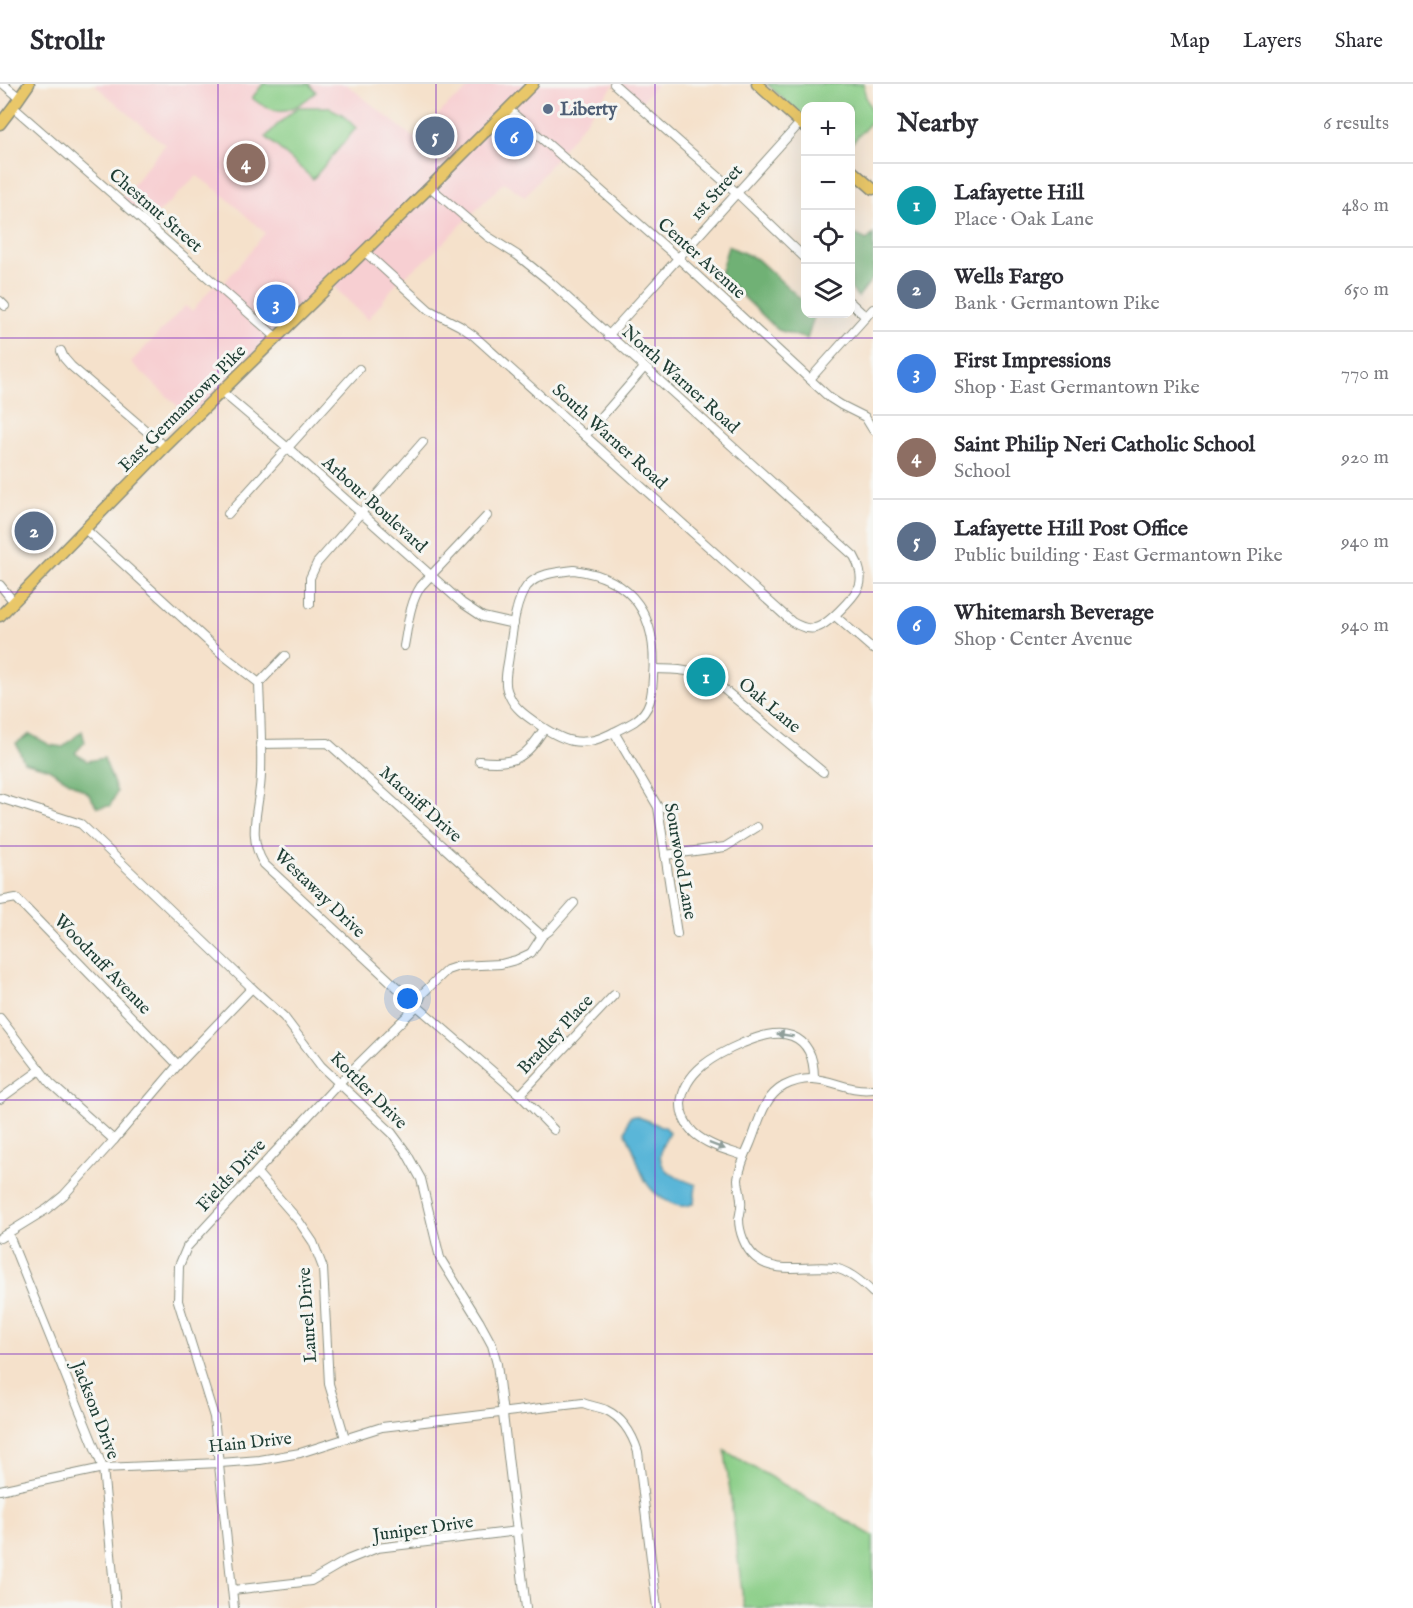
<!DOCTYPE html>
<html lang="en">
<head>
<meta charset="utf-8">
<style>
  :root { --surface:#fff; --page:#f7f7f7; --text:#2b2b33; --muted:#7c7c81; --line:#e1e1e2; --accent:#d1495b }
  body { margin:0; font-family:"IM FELL English",serif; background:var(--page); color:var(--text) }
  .controls { position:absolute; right:18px; top:18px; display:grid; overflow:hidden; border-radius:12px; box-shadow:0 6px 24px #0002 }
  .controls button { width:54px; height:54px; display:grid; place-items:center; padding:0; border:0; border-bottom:2px solid var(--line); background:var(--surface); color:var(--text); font:30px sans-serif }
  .you { position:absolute; left:408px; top:915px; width:21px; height:21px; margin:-15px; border:4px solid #fff; border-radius:50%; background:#1a73e8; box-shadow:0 0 0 9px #1a73e833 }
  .badge { display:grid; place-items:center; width:39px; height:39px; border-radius:50%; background:var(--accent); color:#fff; font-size:20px; font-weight:700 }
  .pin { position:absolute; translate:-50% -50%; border:3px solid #fff; box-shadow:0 2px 6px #0006 }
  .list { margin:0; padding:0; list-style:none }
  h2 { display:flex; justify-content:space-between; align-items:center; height:78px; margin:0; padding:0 24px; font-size:26px }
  h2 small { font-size:20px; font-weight:400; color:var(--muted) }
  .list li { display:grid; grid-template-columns:39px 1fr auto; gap:18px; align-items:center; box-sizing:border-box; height:84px; padding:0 24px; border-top:2px solid var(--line) }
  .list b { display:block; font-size:22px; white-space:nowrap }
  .list p { margin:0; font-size:20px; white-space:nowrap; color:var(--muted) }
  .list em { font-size:20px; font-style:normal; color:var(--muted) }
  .icon { flex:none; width:33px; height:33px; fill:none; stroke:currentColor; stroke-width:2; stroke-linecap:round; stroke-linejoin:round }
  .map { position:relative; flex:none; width:873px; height:1524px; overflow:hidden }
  header { display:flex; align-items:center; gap:36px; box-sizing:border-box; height:84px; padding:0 30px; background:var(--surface); border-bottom:2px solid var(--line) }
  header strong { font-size:28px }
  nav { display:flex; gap:33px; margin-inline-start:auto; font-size:21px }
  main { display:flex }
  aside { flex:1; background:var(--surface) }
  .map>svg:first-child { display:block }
  .built { fill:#f7cfd2 }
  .green { fill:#8ace87; stroke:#54865e; stroke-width:1.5 }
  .forest { fill:#6fb174; stroke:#477754; stroke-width:1.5 }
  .water { fill:#5ab6d8; stroke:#3c7a86; stroke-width:1.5 }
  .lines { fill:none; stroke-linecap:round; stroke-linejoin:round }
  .minor-casing { stroke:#8a8f80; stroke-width:10 }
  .major-casing { stroke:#8a8f80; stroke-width:13 }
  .minor { stroke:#fff; stroke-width:8 }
  .major { stroke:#e9c769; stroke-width:10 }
  .oneway { fill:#8f9e9a }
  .grid { fill:none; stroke:#7b2cbf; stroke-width:1.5; stroke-opacity:0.55 }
  .service-dot { fill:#5c6f8a; stroke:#f6f6f2; stroke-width:2 }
  .labels { text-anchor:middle; stroke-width:6; stroke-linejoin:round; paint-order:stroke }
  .service-label { font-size:18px; font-weight:bold; fill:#4e5e75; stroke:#f6f6f2; text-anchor:start }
  .street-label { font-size:18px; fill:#1f3d34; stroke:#f6f6f2 }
</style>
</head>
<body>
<header>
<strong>Strollr</strong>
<nav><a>Map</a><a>Layers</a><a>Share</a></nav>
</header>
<main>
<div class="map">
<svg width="873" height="1524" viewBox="0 0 873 1524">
  <rect width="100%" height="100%" fill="#f6f6f2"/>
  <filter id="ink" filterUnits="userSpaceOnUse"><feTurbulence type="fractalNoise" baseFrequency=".0167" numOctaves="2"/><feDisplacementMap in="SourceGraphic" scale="12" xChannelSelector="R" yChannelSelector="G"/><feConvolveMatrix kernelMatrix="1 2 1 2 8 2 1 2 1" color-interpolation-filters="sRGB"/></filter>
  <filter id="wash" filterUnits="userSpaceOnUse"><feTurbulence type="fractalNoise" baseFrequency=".008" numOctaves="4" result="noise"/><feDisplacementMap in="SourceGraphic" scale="24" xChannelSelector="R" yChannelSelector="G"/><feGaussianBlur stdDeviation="1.35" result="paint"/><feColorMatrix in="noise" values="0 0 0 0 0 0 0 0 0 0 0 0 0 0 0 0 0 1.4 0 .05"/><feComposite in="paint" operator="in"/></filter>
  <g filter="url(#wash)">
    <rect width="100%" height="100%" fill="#f5e1cb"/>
    <path class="built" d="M96,0H346L414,54L453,16L458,14L472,0H657L638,22L614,1L525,113L504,98L428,174L397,198L368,236L331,200L192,336L131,278L185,222L192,227L215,200L220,204L265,149L221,109L197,92L147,140L120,116L165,61L95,1Z"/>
    <g class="green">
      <path d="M263,0H309L316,8C294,27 277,35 252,14Z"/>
      <path d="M767,0H864C863,16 873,21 873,36L851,60L850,22H806L805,35Z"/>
      <path d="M298,23H328L342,30L356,44L313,95L266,53L276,42Z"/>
      <path d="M725,1367L873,1452V1524H744Z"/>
    </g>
    <g class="forest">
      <path d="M850,148L867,156L873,150V194L858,213L851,205Z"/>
      <path d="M728,162L757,175L805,219L806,230H815L807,255L778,246L720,190Z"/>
      <path d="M82,647L85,658L75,669L87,677L104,674L117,708L110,722L97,723L88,709L47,684L24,678L16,659L30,650L50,661L63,663Z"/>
    </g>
    <path class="water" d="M631,1032H636L661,1042H665L669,1048C666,1054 662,1061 661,1067C656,1089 680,1094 696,1101L694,1119C686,1124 679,1123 671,1119C636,1104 642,1075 625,1048L628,1036Z"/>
  </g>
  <g filter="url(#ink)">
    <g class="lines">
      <g class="minor-casing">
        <g id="minor">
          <path d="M3,0L20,14"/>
          <path d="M614,0L737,109L806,175"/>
          <path d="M13,23L276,253"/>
          <path d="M508,25L678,174L830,314L841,321L865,333L873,346"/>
          <path d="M364,167L429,226L460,242L473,251L792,538C799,542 807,546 815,544C827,542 853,514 859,503C863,494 859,480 854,472L548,196L517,171L487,152L430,103"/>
          <path d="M0,217L5,222"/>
          <path d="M850,218L866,233"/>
          <path d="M608,252L800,39"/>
          <path d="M61,267L64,274L71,282L165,363"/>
          <path d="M810,295L873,225"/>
          <path d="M222,308L288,364L462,519L483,533L514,540"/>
          <path d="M585,352L644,284"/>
          <path d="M228,430L359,285"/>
          <path d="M85,445L222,570L259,599C260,629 262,659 261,689C261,721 245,750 264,780L417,922L520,1011L554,1046"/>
          <path d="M574,486C635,494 658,534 653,593C652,611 651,626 635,637C627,642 618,646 610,650C580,665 562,657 535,638C525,631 515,624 510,613C508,609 506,604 506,600C505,590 508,581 509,572C512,552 514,519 527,502C539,489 557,488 574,486Z"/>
          <path d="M0,501L14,518"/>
          <path d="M310,520V494L317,479L423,358"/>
          <path d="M835,532L873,565"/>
          <path d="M404,562C408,542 409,520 421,502L487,432"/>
          <path d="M654,585C676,585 695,586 714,597L823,688"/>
          <path d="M259,599L285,572"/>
          <path d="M614,648L658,723L677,850"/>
          <path d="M260,660L328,659L542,852"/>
          <path d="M479,677C515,681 525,675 544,645"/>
          <path d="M0,714L81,740L252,904L284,933L321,982L392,1049L406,1068L421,1095L440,1174L479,1237L492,1261L497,1280L526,1524"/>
          <path d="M665,771L725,763L757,743"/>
          <path d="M0,817L16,814L178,981"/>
          <path d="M0,934L50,999L114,1056"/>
          <path d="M873,1005C839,1009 821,983 784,1002C762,1014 759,1039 750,1060C745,1071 740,1082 738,1095C738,1102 741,1110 741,1117C742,1123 740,1129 739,1135C739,1148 745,1164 755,1173C776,1192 809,1180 835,1184C848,1187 863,1199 873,1209"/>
          <path d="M520,1011L614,911"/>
          <path d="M0,1015L40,986"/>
          <path d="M744,1072C727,1066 707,1061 694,1049C686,1041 681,1031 681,1020C684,987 715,971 743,959C758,953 776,946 792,952C810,959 814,977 814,994"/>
          <path d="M257,1089L298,1136L313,1158L323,1184L329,1300L345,1354"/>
          <path d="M8,1149L103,1384L116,1524"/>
          <path d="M0,1154L47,1125L64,1111L114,1056L178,981L252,904"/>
          <path d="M0,1406L103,1384L220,1379L260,1376L300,1369L382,1343L583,1319C590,1322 599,1323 606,1326C623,1334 633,1352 638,1368L657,1524"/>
          <path d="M233,1506L311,1497L347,1476L377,1464L518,1447"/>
          <path d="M234,1524L214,1333L178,1217L179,1182L187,1163L338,1000L417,922L422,910L447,886L459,882L501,880L516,876L531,869L542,852L549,847L574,819"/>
        </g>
      </g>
      <g class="major-casing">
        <g id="major">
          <path d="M757,0L806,44"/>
          <path d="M0,40L13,23L29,0"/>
          <path d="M850,85L873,105"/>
          <path d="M0,532L165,363L430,103L533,0"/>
        </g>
      </g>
      <use href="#minor" class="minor"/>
      <use href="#major" class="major"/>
    </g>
    <defs><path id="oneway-solid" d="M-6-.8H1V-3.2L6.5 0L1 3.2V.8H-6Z" transform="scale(1.5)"/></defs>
    <g class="oneway">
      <use href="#oneway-solid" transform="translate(785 951) rotate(-171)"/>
      <use href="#oneway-solid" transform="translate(717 1062) rotate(21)"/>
    </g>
  </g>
  <path class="grid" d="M218,0V1524M436,0V1524M655,0V1524M0,254H873M0,508H873M0,762H873M0,1016H873M0,1270H873"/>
  <circle class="service-dot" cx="548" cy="25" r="6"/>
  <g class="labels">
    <g class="service-label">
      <text x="560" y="31">Liberty</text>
    </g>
    <g class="street-label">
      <text transform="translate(716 108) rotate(-48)" y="6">1st Street</text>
      <text transform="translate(156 126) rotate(41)" y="6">Chestnut Street</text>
      <text transform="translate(702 174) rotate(42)" y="6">Center Avenue</text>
      <text transform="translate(681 295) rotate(42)" y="6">North Warner Road</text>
      <text transform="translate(182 324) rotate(-45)" y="6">East Germantown Pike</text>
      <text transform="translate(610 352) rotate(42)" y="6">South Warner Road</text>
      <text transform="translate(375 420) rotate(42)" y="6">Arbour Boulevard</text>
      <text transform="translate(770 621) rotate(40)" y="6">Oak Lane</text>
      <text transform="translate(421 720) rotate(42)" y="6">Macniff Drive</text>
      <text transform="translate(681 777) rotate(80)" y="6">Sourwood Lane</text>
      <text transform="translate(320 809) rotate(44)" y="6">Westaway Drive</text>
      <text transform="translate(103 880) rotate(46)" y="6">Woodruff Avenue</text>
      <text transform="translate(555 950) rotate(-47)" y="6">Bradley Place</text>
      <text transform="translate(369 1006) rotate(45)" y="6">Kottler Drive</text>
      <text transform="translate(231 1091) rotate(-47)" y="6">Fields Drive</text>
      <text transform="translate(307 1231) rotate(-94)" y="6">Laurel Drive</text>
      <text transform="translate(96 1326) rotate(69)" y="6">Jackson Drive</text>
      <text transform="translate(250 1358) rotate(-6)" y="6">Hain Drive</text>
      <text transform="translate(423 1444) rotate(-8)" y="6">Juniper Drive</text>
    </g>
  </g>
</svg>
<div class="controls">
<button>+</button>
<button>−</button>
<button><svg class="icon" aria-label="locate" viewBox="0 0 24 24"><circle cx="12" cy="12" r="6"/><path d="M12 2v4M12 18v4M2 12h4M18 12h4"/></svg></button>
<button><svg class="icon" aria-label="layers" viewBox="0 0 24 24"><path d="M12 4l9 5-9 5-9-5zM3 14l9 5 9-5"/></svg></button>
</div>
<div class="you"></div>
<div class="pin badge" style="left:706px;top:593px;background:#0f9aa8">1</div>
<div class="pin badge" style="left:34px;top:447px;background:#5c6f8a">2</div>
<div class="pin badge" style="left:276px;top:220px;background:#3f7fe0">3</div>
<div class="pin badge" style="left:246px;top:79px;background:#8d6e63">4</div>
<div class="pin badge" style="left:435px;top:52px;background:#5c6f8a">5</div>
<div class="pin badge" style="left:514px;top:53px;background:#3f7fe0">6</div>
</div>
<aside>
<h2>Nearby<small>6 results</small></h2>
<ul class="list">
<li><span class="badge" style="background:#0f9aa8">1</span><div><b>Lafayette Hill</b><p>Place · Oak Lane</p></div><em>480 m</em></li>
<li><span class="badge" style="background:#5c6f8a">2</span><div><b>Wells Fargo</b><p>Bank · Germantown Pike</p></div><em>650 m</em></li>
<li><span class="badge" style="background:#3f7fe0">3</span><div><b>First Impressions</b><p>Shop · East Germantown Pike</p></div><em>770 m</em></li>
<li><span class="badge" style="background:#8d6e63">4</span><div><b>Saint Philip Neri Catholic School</b><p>School</p></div><em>920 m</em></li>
<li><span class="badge" style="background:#5c6f8a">5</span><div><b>Lafayette Hill Post Office</b><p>Public building · East Germantown Pike</p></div><em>940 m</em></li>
<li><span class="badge" style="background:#3f7fe0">6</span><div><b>Whitemarsh Beverage</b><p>Shop · Center Avenue</p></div><em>940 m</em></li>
</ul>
</aside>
</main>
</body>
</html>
